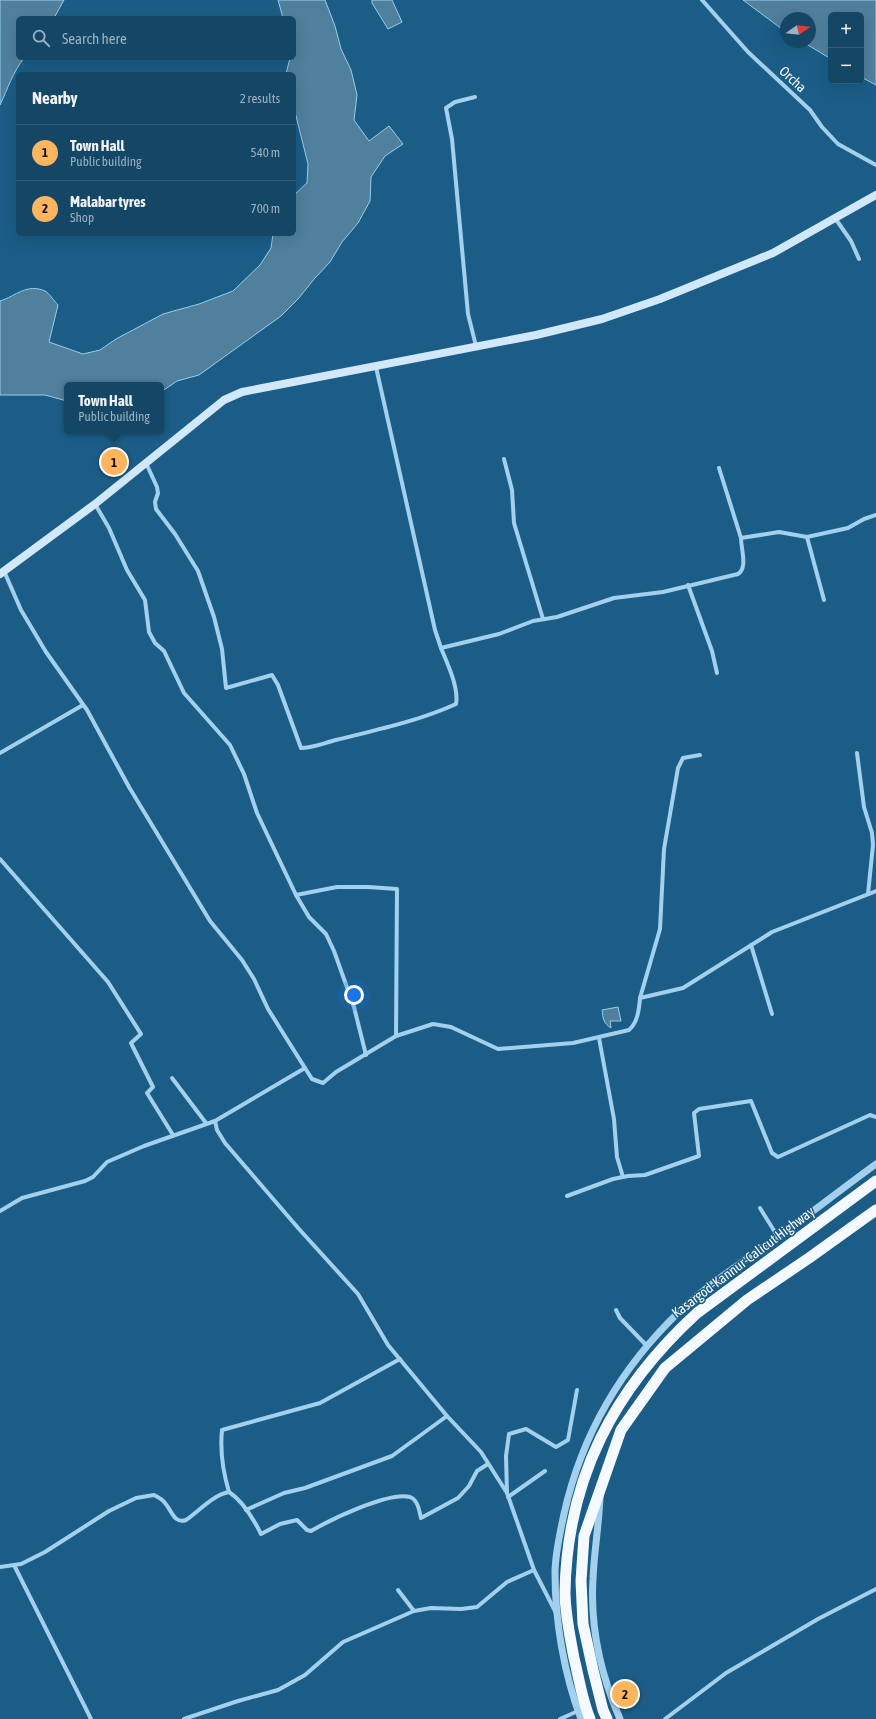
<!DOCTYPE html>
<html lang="en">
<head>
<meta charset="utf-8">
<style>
  :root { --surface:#144665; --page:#1d4d6b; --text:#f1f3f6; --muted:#9db1bf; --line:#335e79; --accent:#fdb560 }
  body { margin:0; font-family:"Asap Condensed",sans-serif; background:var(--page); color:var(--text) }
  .controls { position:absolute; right:12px; top:12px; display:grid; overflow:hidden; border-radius:6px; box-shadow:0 4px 16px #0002 }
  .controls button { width:36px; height:36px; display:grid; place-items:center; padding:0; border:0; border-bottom:1px solid var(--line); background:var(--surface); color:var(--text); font:20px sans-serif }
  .compass { position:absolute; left:780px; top:12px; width:36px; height:36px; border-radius:50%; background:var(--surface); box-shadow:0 4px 16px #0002; rotate:76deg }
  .you { position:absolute; left:354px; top:995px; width:14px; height:14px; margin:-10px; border:3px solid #fff; border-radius:50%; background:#1a73e8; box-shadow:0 0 0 6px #1a73e833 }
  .badge { display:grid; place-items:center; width:26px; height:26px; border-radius:50%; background:var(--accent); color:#111; font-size:13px; font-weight:700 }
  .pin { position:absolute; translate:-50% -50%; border:2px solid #fff; box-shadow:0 1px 4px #0006 }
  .popup { position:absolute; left:64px; top:382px; width:100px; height:52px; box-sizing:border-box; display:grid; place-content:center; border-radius:6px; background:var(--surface); filter:drop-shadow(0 1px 3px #0005); font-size:13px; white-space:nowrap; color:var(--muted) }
  .popup b { font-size:15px; color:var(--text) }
  .popup::after { content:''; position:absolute; left:50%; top:100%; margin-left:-8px; border:8px solid transparent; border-top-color:var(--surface) }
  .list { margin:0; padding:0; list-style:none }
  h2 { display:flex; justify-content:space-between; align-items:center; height:52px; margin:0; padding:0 16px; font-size:17px }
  h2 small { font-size:13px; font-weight:400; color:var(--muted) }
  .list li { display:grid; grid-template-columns:26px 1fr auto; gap:12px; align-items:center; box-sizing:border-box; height:56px; padding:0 16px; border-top:1px solid var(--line) }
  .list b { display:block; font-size:15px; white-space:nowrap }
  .list p { margin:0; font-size:13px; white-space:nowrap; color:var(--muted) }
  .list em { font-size:13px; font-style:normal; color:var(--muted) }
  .icon { flex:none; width:22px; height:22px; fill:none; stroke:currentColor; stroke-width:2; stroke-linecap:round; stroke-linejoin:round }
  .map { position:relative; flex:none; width:876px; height:1719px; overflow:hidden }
  .search { position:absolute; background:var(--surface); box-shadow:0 4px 16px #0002; left:16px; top:16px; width:280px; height:44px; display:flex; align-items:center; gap:10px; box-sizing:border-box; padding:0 14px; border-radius:6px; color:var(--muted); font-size:15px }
  .panel { position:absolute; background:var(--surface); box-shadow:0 4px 16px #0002; left:16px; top:72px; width:280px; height:164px; border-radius:6px }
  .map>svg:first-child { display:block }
  .water { fill:#51809d; stroke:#96ceee }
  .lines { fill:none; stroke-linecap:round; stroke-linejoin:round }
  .minor { stroke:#a3d0ec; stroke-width:4 }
  .tertiary { stroke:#a3d0ec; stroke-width:7 }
  .secondary { stroke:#d0e8f9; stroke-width:8 }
  .trunk { stroke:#f4faff; stroke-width:11 }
  .labels { text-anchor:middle; stroke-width:3; stroke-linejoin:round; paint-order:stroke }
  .street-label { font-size:14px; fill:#fff; stroke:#1b5d87 }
</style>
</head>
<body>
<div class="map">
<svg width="876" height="1719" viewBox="0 0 876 1719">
  <rect width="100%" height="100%" fill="#1b5d87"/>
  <g class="water">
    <path d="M0,0H64L54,18H18V58H24C13,72 8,88 0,105Z"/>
    <path d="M278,0H325L335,26L341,49L351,70L357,95L354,120L369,141L389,126L403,144L385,156L371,177L370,201L358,223L342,242L330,262L315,278L298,299L281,316L199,375L177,381L161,392V385H67V401L45,395H0V301C16,296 27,283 45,291C49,293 54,301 58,305L49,342L83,354L100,350L116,339L163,314L199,304L233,291L260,265L271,248L273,234H294V195L307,183L308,164L294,108V74H286L290,58H294V18H283Z"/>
    <path d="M372,0H392L402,22L388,29L372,3Z"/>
    <path d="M743,0H876V85L861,77V15H831V59L803,42H810V18H786V32Z"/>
    <path d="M618,1007L621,1021H610L611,1028C603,1023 603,1018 602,1010Z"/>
  </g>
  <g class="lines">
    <g class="minor">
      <path d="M702,0L748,52L810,110L822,127L838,144L876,165"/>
      <path d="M475,97L455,102L446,108L452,139L468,314L476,346"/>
      <path d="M835,218L851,241L859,259"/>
      <path d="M376,367L435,630L441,648L499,634L533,621L557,617L614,598L663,592L738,574C748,568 741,549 741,538L779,532L807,537L848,528L864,519L876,515"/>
      <path d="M504,459L512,490L514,523L543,619"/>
      <path d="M146,463L157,487L158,493L155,502L156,509L175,534L198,571L214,617L222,649L226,688L272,675L278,685L301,748C313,748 324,743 336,740C376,730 419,721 456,704C459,687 447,663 441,648"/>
      <path d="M719,468L741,538"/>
      <path d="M95,504L109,528L127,570L145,600L149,632L155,643L164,651L184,693L230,745L244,774L257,813L296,895L309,917L326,934L334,951L354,1007L366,1055"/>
      <path d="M807,537L824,600"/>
      <path d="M4,571L21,610L46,652L87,710L129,787L210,921L242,960L254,979L268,1009L305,1068"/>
      <path d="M688,585L712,651L717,673"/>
      <path d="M0,753L83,705"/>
      <path d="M857,753L864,807L872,833L873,845L868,894"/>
      <path d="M0,859L108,982L141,1034L131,1043L153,1087L147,1093L173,1135"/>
      <path d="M296,895L337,887H368L397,889L396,1036"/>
      <path d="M751,945L772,1014"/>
      <path d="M640,998L660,929L664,849L678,768L683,758L700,755"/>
      <path d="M599,1038L614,1119L617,1157L623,1177"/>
      <path d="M172,1078L206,1123"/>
      <path d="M215,1121L217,1130L225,1143L299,1229L358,1294L388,1345L447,1416L481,1452L507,1493"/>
      <path d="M567,1196L613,1179L628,1176L645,1175L699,1156L694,1113L699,1109L751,1101L772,1153L778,1157L870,1115L876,1117"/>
      <path d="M760,1208L778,1237"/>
      <path d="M0,1211L22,1198L85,1181L93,1177L107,1162L144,1146L215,1121L305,1068L312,1079L323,1083L336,1072L396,1036L433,1024L451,1027L498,1049L573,1043L629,1030C638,1022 639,1009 640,998L683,988L772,932L876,891"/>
      <path d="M616,1310L620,1318L647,1346"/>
      <path d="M229,1492C223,1472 220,1450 222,1430L320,1403L400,1359"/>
      <path d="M508,1497L545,1471"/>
      <path d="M246,1510L284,1493L305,1488L392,1456L447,1416"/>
      <path d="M14,1565L91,1719"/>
      <path d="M0,1567L21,1564L45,1552L109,1511L136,1498L154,1495C158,1497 163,1500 165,1503C172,1511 174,1524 186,1520C199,1511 213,1495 229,1492C243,1501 254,1520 261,1534L280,1524L297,1520L307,1530L311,1531C330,1520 389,1491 410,1497C418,1500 419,1510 421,1518L458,1498L469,1486L477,1471L488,1464"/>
      <path d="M398,1590L414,1611"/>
      <path d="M555,1611L534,1570L507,1493L506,1456L509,1434L526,1429L556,1447L568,1440L577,1390"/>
      <path d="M184,1719L238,1701L278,1690L305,1675L343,1642L414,1611L431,1608L461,1609L477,1607L507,1582L534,1570"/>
      <path d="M560,1719L578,1711"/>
      <path d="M665,1719L726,1673L818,1619L876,1589"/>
    </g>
    <g class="tertiary">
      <path d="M600,1497C599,1525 594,1552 593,1579C590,1627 601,1675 620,1719"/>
      <path d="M581,1719C564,1674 555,1621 555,1573C555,1554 560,1533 564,1514C582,1433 621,1367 681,1310C711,1282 746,1260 778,1237C811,1213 843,1188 876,1164"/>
    </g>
    <path class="secondary" d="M0,574L95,504L224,400L242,392L536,335L602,319L660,299L773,253L876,195"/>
    <g class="trunk">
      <path d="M590,1719C582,1700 579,1678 574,1658C570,1637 565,1613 565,1592C567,1478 614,1389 697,1313L876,1181"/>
      <path d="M607,1719L603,1710L593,1670L583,1624L581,1581L584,1536L621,1430L665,1368L747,1300L809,1258L876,1210"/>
    </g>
  </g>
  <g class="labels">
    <g class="street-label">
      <text transform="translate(793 79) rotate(43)" y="5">Orcha</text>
      <text transform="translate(743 1262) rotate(-37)" y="5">Kasargod-Kannur-Calicut Highway</text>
    </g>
  </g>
</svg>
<div class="controls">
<button>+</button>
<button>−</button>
</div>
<svg class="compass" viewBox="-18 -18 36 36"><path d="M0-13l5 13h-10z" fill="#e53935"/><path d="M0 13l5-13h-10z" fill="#9db1bf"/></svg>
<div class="you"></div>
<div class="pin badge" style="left:114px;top:462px">1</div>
<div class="popup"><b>Town Hall</b>Public building</div>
<div class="pin badge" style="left:625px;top:1694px">2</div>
<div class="search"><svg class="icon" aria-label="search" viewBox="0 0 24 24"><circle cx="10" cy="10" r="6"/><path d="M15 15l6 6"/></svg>Search here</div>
<section class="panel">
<h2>Nearby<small>2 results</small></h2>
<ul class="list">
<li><span class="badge">1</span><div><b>Town Hall</b><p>Public building</p></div><em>540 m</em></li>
<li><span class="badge">2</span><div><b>Malabar tyres</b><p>Shop</p></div><em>700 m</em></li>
</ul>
</section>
</div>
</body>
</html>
